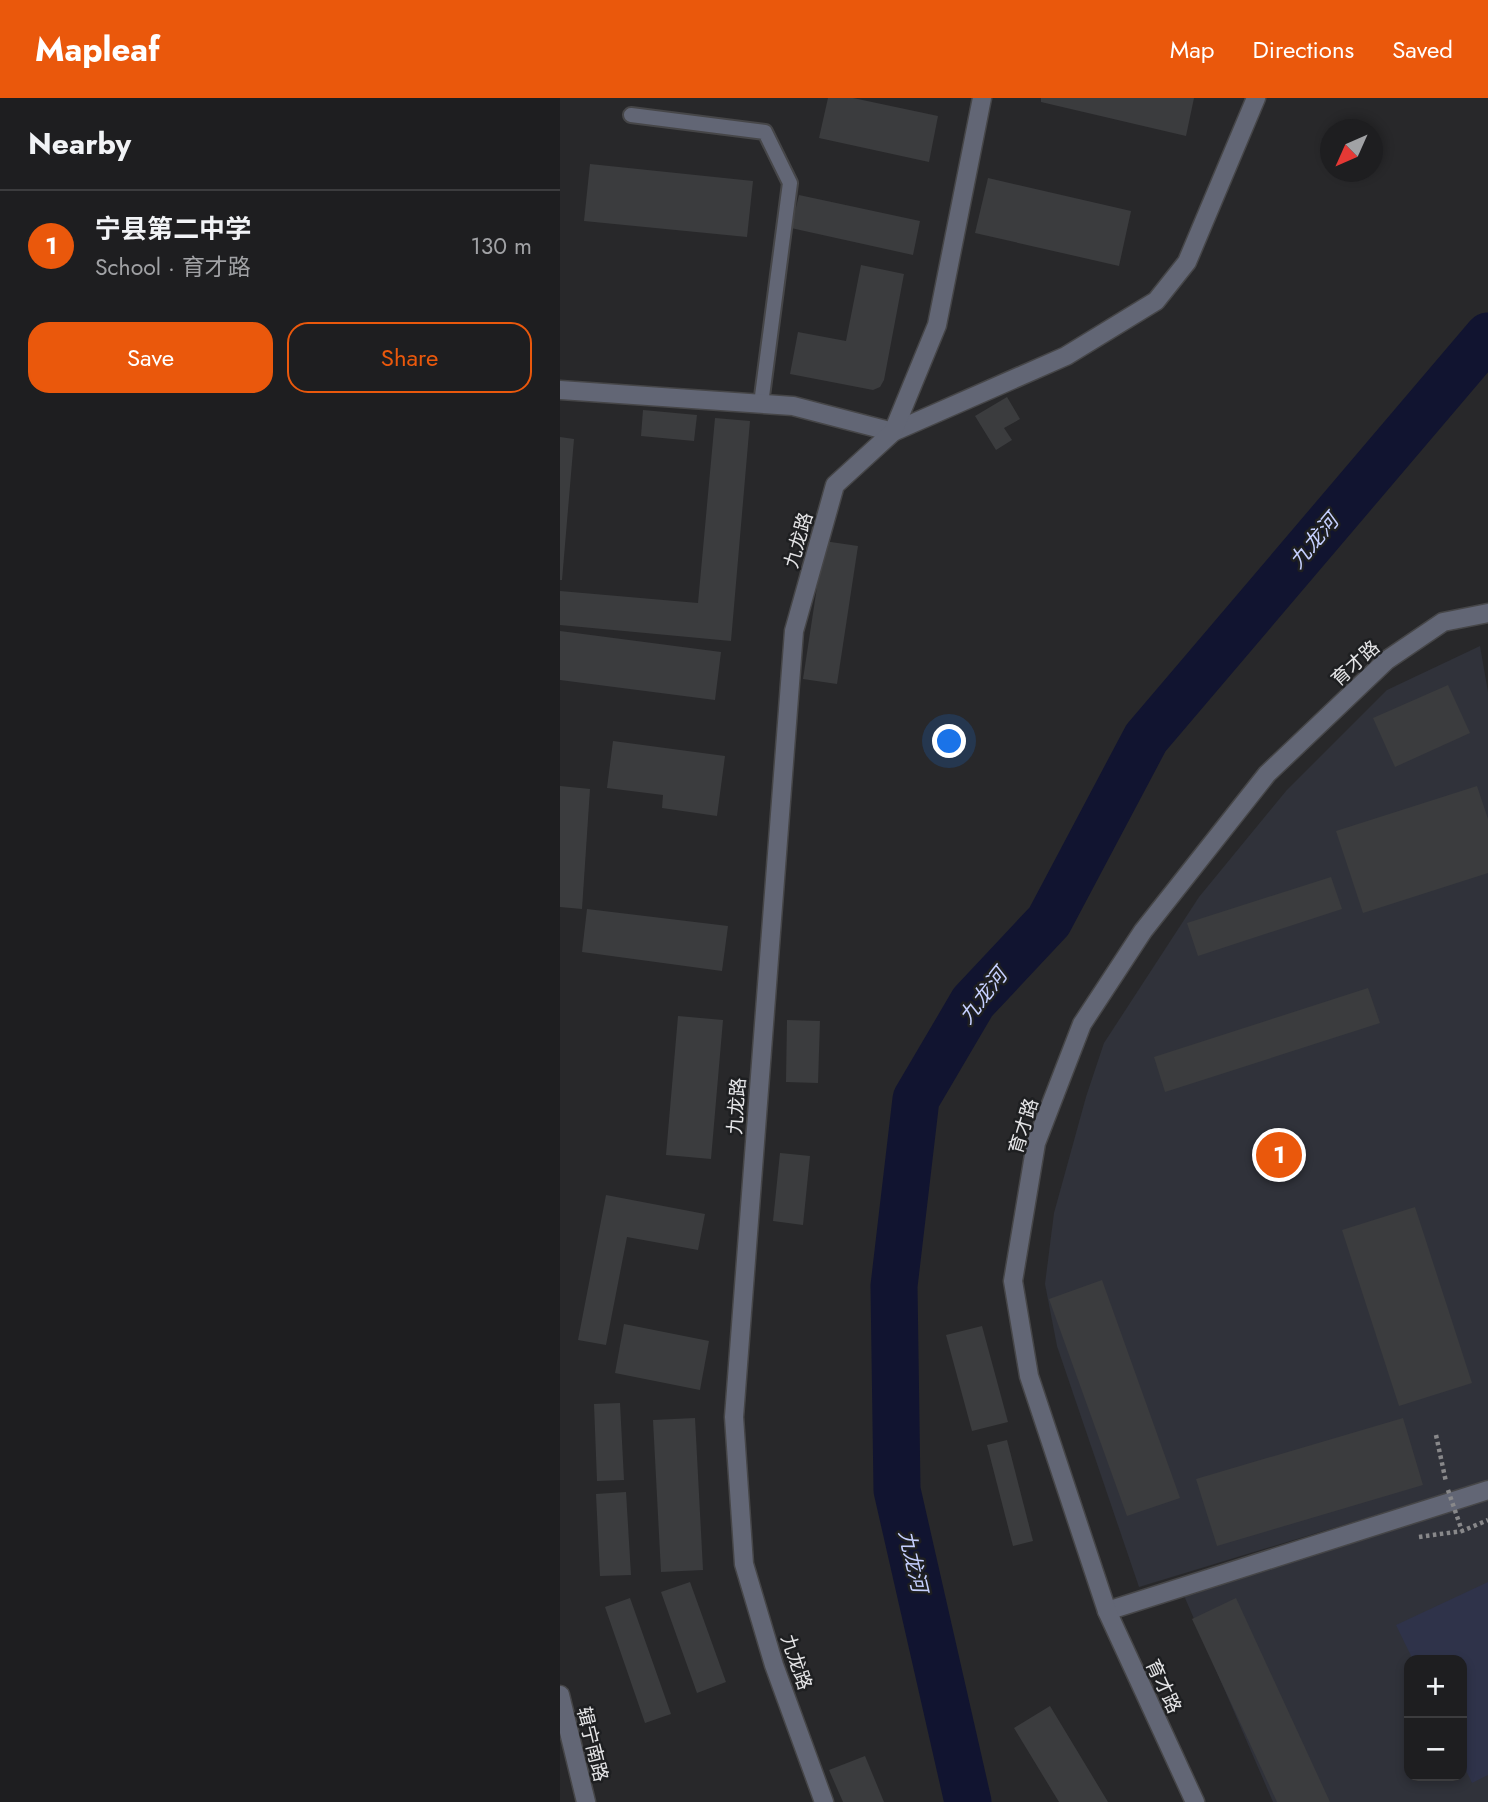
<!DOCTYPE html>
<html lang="en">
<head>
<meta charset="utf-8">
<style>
  :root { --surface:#1e1e20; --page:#2b2b2d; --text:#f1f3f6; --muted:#a1a2a5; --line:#3c3c3e; --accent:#ea580c }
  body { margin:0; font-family:Jost,"Noto Sans SC",sans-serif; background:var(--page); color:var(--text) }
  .controls { position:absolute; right:21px; bottom:21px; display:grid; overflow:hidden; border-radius:14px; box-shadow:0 4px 10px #0003 }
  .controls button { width:63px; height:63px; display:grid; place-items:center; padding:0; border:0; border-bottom:2px solid var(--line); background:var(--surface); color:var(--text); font:35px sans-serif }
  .compass { position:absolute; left:760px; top:21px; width:63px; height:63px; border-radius:50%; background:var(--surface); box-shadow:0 4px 10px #0003; rotate:225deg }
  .you { position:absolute; left:390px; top:644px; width:24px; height:24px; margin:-18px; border:5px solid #fff; border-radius:50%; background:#1a73e8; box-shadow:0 0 0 10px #1a73e833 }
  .badge { display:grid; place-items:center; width:46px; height:46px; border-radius:50%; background:var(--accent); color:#fff; font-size:23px; font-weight:700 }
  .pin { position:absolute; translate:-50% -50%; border:4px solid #fff; box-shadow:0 2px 7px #0006 }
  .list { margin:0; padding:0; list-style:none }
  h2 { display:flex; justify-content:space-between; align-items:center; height:91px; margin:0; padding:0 28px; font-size:30px }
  h2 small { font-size:23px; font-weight:400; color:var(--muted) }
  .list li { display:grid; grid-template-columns:46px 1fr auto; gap:21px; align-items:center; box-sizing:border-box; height:112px; padding:0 28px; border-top:2px solid var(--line) }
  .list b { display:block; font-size:26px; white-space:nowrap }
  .list p { margin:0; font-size:23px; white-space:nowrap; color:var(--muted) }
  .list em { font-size:23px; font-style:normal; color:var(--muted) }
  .actions { display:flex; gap:14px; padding:21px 28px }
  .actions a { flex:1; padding:16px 0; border:2px solid var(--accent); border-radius:21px; text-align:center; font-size:24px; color:var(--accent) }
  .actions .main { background:var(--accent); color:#fff }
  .map { position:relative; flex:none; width:928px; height:1704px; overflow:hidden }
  header { display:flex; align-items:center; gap:42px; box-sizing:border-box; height:98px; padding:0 35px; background:var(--accent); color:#fff }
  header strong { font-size:33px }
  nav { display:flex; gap:38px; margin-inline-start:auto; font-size:24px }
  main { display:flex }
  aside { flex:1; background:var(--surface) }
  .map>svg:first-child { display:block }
  .built { fill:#30323a; fill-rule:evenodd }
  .green { fill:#2f334a }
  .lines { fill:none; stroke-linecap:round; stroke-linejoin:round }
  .river { stroke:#111430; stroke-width:47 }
  .building { fill:#3b3c3e }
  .service-casing { stroke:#464648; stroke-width:18 }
  .minor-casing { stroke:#464648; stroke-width:21 }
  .tertiary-casing { stroke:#464648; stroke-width:21 }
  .path { stroke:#88888a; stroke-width:4.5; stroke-dasharray:3.5 3.5; stroke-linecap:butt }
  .service { stroke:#626675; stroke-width:14 }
  .minor { stroke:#626675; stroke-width:18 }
  .tertiary { stroke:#626675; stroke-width:18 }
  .path-bridge { stroke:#88888a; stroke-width:4.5; stroke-dasharray:3.5 3.5; stroke-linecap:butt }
  .labels { text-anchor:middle; stroke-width:5; stroke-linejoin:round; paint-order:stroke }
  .street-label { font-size:19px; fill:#e5e5e7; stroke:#1e1f21 }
  .water-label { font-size:21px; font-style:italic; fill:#c6d0ff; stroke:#1e1f21 }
</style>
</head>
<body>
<header>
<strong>Mapleaf</strong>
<nav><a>Map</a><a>Directions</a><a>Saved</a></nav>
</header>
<main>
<aside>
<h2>Nearby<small></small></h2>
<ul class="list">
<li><span class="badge">1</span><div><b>宁县第二中学</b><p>School · 育才路</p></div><em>130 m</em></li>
</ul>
<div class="actions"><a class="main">Save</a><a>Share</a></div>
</aside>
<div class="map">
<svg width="928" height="1704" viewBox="0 0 928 1704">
  <rect width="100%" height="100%" fill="#28282a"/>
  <g class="built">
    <path d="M920,548L928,594V1383L579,1489L497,1248L485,1186L494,1115L526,999L544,945L639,799L726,693L827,592Z"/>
    <path d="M928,1401V1704H713L622,1493ZM849,1562H902V1678H849Z"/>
  </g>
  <path class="green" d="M928,1484V1677L912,1685L902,1664V1562H853L836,1527Z"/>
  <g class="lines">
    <path class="river" d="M408,1704L337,1392L334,1188L356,1001L413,904L489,823L586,640L928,238"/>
  </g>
  <g class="building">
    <path d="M268,0H293L378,18L369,64L259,40Z"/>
    <path d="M481,0H634L626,38L481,4Z"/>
    <path d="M30,66L193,83L187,139L24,123Z"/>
    <path d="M428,80L571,113L559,168L415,135Z"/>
    <path d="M239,97L360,123L353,157L231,130Z"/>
    <path d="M301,167L344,176L324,282L320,289L313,292L230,276L238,234L286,243Z"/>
    <path d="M447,299L460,321L444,330L452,342L436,352L415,318Z"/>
    <path d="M83,312L137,317L134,343L81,338Z"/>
    <path d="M155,320L190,323L171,543L0,527V493L138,505Z"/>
    <path d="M0,339L14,341L2,482H0Z"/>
    <path d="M264,443L298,448L277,586L243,581Z"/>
    <path d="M0,533L161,554L155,602L0,582Z"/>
    <path d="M888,587L910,635L835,669L813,620Z"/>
    <path d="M53,643L165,658L157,718L102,710L103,697L47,690Z"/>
    <path d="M0,688L30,691L22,811L0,809Z"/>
    <path d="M917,688L928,721V775L803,815L776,733Z"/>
    <path d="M771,779L782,811L638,858L627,825Z"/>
    <path d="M27,811L168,828L162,873L22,854Z"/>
    <path d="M808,890L820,925L605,994L594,959Z"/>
    <path d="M118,918L163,922L151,1061L106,1057Z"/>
    <path d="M227,922L260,923L258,985L226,984Z"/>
    <path d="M220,1055L250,1058L243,1127L213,1123Z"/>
    <path d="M46,1097L145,1116L138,1152L67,1139L46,1247L18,1242Z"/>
    <path d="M855,1109L912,1285L839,1308L782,1132Z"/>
    <path d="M542,1182L620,1400L567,1418L489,1201Z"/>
    <path d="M64,1226L149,1243L140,1292L55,1275Z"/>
    <path d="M422,1228L448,1324L412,1333L386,1237Z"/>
    <path d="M60,1305L64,1382L37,1383L34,1306Z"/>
    <path d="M135,1320L143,1472L101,1474L93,1322Z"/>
    <path d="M843,1320L863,1387L657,1448L636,1381Z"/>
    <path d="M447,1342L473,1443L453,1448L427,1347Z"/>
    <path d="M66,1394L71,1477L40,1478L36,1396Z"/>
    <path d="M130,1484L166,1584L137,1595L101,1494Z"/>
    <path d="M70,1500L111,1616L85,1625L45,1509Z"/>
    <path d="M676,1500L770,1704H717L632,1521Z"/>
    <path d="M490,1608L548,1704H499L454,1630Z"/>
    <path d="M305,1658L324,1704H283L269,1672Z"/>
  </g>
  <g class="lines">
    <g class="service-casing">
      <path id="service" d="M71,17L205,34L230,85L201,306"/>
    </g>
    <g class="minor-casing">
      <g id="minor">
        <path d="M0,292L233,308L333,334L506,258L596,203L627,164L696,0"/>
        <path d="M547,1513L928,1392"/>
        <path d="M635,1704L547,1513L469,1278L453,1183L476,1045L522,926L583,833L707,676L827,562L883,524L928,515"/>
      </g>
    </g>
    <g class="tertiary-casing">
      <g id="tertiary">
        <path d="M0,1597L26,1704"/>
        <path d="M264,1704L214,1567L184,1466L174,1319L234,533L275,387L333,334L377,227L422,0"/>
      </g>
    </g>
    <g class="path">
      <path d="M876,1337L886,1384"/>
      <path d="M859,1439L902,1433L928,1422"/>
    </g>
    <use href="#service" class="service"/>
    <use href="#minor" class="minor"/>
    <use href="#tertiary" class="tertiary"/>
    <path class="path-bridge" d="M888,1392L902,1433"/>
  </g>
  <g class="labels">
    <g class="street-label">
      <text transform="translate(238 442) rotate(-74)" y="7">九龙路</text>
      <text transform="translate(795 565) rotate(-42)" y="7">育才路</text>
      <text transform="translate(176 1008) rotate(-86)" y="7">九龙路</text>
      <text transform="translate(463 1028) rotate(-73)" y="7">育才路</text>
      <text transform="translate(237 1564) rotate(71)" y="7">九龙路</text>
      <text transform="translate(604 1588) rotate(65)" y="7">育才路</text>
      <text transform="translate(33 1646) rotate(76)" y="7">辑宁南路</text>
    </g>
    <g class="water-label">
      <text transform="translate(754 443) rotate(-50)" y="7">九龙河</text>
      <text transform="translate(423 898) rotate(-52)" y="7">九龙河</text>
      <text transform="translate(353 1463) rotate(77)" y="7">九龙河</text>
    </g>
  </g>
</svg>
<div class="controls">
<button>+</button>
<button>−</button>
</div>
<svg class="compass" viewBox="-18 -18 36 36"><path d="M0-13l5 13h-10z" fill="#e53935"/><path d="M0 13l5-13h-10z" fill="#a1a2a5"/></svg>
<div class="you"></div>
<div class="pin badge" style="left:719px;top:1057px">1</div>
</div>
</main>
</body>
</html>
